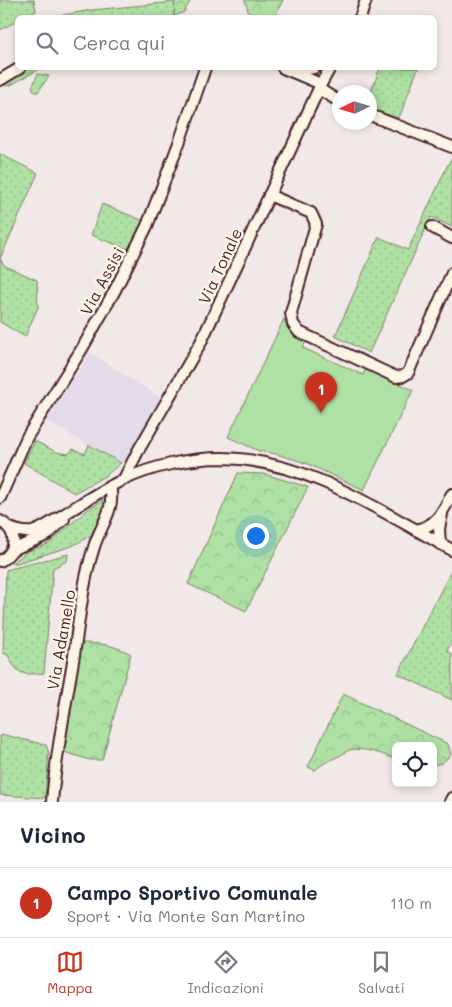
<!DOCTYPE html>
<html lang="it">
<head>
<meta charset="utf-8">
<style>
  :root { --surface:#fff; --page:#f2f2f3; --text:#1f2937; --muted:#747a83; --line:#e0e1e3; --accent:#c8321e }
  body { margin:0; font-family:Mali,sans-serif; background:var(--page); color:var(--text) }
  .controls { position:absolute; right:15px; bottom:15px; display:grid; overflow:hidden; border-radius:8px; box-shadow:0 2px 8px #0003 }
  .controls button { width:45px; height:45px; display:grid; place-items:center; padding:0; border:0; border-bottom:1px solid var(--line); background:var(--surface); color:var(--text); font:25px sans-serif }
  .compass { position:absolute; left:332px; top:85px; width:45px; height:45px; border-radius:50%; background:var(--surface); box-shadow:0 2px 8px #0003; rotate:266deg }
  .you { position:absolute; left:255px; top:535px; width:18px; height:18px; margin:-12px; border:4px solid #fff; border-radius:50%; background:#1a73e8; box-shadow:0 0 0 8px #1a73e833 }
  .badge { display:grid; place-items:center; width:32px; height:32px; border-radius:50%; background:var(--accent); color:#fff; font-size:16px; font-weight:700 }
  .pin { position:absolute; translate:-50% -41px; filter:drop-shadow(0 1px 2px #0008) }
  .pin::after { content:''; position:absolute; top:26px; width:18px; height:15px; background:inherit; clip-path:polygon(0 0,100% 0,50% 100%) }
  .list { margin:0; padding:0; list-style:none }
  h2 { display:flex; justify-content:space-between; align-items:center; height:65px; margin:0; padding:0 20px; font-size:21px }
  h2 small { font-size:16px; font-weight:400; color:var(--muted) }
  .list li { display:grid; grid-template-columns:32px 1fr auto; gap:15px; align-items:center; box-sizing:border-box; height:70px; padding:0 20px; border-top:1px solid var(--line) }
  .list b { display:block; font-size:19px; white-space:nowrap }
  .list p { margin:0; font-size:16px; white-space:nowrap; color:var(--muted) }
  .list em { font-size:16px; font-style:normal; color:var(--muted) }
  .icon { flex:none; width:28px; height:28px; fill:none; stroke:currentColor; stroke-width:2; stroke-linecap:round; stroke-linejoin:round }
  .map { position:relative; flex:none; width:452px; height:802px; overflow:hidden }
  .search { position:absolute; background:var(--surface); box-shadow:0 2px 8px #0003; left:15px; right:15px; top:15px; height:55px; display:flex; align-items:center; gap:12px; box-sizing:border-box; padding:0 18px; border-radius:8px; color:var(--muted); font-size:19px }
  .sheet { height:135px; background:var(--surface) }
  nav { display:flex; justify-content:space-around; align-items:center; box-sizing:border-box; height:70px; border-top:1px solid var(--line); background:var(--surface); font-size:14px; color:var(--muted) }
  nav a { display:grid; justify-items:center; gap:2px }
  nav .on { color:var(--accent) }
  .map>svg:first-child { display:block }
  .built { fill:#e4dbe9 }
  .grass { fill:url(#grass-dots); stroke:#7c8067 }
  .forest { fill:url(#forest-crowns); stroke:#7c8067 }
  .green { fill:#aee1a3; stroke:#7c8067 }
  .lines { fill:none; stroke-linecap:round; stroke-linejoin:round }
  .minor-casing { stroke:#4a1f2b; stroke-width:14 }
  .minor { stroke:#fcf5e5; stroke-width:10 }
  .labels { text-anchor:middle; stroke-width:5; stroke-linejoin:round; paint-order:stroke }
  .street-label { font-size:16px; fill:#4a1f2b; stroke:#fcf5e5 }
</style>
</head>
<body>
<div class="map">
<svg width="452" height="802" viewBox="0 0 452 802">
  <defs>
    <pattern id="grass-dots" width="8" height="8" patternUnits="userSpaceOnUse" patternTransform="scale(1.25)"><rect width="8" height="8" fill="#aee1a3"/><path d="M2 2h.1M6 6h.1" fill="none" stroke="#97c18c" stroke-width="1.8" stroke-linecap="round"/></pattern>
    <pattern id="forest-crowns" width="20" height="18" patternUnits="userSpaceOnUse" patternTransform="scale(1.25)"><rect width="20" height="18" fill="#aee1a3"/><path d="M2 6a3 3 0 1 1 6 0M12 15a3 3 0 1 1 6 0" fill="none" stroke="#97c18c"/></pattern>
  </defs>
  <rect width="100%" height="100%" fill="#f1e9e7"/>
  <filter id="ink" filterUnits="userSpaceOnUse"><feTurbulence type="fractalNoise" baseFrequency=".02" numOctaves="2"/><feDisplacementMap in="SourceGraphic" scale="10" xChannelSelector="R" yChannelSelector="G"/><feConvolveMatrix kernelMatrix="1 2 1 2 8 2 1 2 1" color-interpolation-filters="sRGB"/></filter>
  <g filter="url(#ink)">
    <path class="built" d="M89,352L162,399L125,465L45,421L73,376H77Z"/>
    <g class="grass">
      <path d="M0,0H34L36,11L25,17L18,18L17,21L0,30Z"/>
      <path d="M175,2L174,17L46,18L92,10Z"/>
      <path d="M380,68H418L399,118L370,109V94Z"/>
      <path d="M0,154L38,173L0,259L5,266L37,280L38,307L25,337L0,322Z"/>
      <path d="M450,160H452V227L431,217L369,353L335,336L379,237L408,250Z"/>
      <path d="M102,204L144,221L130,250L91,235Z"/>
      <path d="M35,441L56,452L68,454L73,449L85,454L89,445L121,463L105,476L74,493L24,463Z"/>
      <path d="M104,499L106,503L105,511L99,525L92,535L72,546L17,563H12L28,551L48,544L86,511Z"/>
      <path d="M68,554L67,561L53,568L44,673C22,675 18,676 8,655L3,653L6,570Z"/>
      <path d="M452,569V640L447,651L452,654V700L398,674Z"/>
      <path d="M5,735L46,745L49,753L45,798L0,795V736Z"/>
    </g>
    <g class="forest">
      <path d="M175,0H191L184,12L174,16Z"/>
      <path d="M245,0H283L277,12V17L250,18Z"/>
      <path d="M30,68H41L9,86L1,84Z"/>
      <path d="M38,74L49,76L38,92H35L32,87Z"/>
      <path d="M238,473L264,474L308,487L246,611L188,584Z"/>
      <path d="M82,643C101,643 114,645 131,654L102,760H90L64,752L62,744Z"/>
      <path d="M343,694L448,744L451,755L442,763L433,765V746H396V760C385,754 362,747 349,750C346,751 342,755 339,756C327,762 326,761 315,770L308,767Z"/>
    </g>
    <path class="green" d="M284,319C287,332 294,336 306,341L303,348L363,375L366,368L413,390L364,490L306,463L276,454L259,451L228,437Z"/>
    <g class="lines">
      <g class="minor-casing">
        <g id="minor">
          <path d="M360,18L366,0"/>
          <path d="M283,68L321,84"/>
          <path d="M294,68L308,69L314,68"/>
          <path d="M0,80L20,68"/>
          <path d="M319,89L340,102"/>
          <path d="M370,115L452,147"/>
          <path d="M269,195L311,213L316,224L291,313L293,324L299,332L396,377L403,376L408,373L452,273"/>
          <path d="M432,227L452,238"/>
          <path d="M124,479L138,451L201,342L321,84L330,68"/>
          <path d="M0,498L27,437L83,347L115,290L147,226L179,143L205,68"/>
          <path d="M0,521C18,530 18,552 0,561"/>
          <path d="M10,528C17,531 24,533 32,532C41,530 50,523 58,518C80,505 100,490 123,480C153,466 190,458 223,458C307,460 380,511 452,550"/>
          <path d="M416,530C438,525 442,512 452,494"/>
          <path d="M440,544L439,529L442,514"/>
          <path d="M12,550L47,535L64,519"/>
          <path d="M52,802C56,752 66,704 74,655C79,621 83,580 94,547C100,526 116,509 110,486"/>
          <path d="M450,802L452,798"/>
        </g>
      </g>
      <use href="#minor" class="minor"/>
    </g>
  </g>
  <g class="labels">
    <g class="street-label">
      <text transform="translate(220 266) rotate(-65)" y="6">Via Tonale</text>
      <text transform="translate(102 281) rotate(-62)" y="6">Via Assisi</text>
      <text transform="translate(61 640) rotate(-80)" y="6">Via Adamello</text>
    </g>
  </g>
</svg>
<div class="controls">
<button><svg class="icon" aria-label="locate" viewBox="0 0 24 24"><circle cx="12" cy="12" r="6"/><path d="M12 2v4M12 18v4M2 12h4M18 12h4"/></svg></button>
</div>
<svg class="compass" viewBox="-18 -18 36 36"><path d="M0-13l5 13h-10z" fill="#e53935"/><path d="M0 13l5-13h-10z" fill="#747a83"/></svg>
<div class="you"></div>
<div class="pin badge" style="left:321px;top:413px">1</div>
<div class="search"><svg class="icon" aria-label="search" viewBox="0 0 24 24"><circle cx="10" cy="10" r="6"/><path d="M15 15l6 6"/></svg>Cerca qui</div>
</div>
<section class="sheet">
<h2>Vicino<small></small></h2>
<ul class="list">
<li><span class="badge">1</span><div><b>Campo Sportivo Comunale</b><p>Sport · Via Monte San Martino</p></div><em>110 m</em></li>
</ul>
</section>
<nav>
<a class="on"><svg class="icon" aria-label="map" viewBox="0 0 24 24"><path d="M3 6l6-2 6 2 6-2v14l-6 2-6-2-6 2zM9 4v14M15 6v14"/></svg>Mappa</a>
<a><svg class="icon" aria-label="directions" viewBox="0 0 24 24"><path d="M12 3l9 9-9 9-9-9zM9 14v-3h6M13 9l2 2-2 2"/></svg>Indicazioni</a>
<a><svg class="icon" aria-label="saved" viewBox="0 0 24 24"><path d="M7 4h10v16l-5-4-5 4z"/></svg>Salvati</a>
</nav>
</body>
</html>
